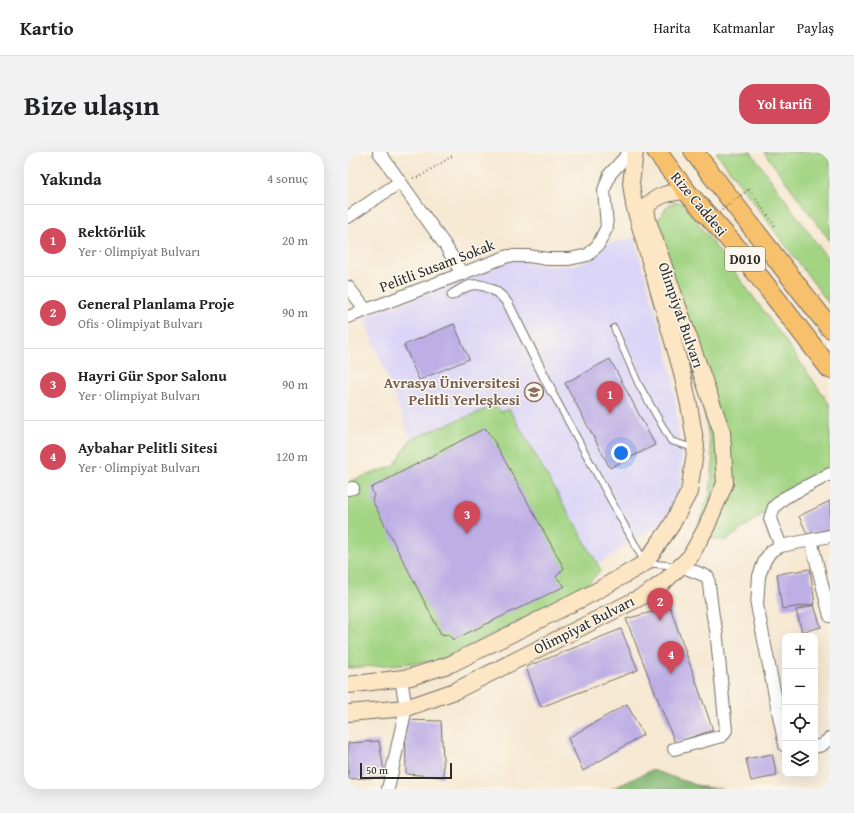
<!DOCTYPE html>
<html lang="tr">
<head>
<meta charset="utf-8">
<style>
  :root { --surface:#fff; --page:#f2f2f2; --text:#202124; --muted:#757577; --line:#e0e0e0; --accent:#d1495b }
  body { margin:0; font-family:"Gentium Book Plus",serif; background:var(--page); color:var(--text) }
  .controls { position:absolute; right:12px; bottom:12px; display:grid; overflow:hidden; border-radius:8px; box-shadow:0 4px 16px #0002 }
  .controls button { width:36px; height:36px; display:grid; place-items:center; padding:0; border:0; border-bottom:1px solid var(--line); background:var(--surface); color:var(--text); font:20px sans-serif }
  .scale { position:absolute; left:12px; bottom:10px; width:92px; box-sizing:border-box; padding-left:4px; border:2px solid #2b2b2b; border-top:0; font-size:11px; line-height:14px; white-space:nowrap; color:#2b2b2b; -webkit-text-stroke:3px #fbf7ec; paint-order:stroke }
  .you { position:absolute; left:273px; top:301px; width:14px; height:14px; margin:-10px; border:3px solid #fff; border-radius:50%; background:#1a73e8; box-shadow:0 0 0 6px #1a73e833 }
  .badge { display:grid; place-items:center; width:26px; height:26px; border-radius:50%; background:var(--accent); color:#fff; font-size:13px; font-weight:700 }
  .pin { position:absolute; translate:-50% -33px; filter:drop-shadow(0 1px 2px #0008) }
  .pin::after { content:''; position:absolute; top:21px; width:14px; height:12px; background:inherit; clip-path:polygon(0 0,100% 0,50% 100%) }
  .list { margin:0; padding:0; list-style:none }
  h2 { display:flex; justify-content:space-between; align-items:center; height:52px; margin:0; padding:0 16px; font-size:17px }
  h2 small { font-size:13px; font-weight:400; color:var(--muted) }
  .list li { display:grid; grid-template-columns:26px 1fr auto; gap:12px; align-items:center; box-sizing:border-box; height:72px; padding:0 16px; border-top:1px solid var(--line) }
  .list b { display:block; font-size:15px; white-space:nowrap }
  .list p { margin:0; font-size:13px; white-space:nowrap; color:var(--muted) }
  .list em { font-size:13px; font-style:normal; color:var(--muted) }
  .icon { flex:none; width:22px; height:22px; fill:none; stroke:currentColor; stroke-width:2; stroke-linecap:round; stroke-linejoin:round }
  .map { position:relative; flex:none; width:482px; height:637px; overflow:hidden; border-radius:16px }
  header { display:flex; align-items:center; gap:24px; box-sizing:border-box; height:56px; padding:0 20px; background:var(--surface); border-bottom:1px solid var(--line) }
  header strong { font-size:19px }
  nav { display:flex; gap:22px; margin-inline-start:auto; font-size:14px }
  .intro { display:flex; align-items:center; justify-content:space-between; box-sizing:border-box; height:96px; padding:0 24px }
  h1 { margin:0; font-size:28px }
  .button { padding:10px 18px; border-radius:16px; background:var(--accent); color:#fff; font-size:14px; font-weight:700 }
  main { display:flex; gap:24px; padding:0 24px }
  aside { flex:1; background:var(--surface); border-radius:16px; box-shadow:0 4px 16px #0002 }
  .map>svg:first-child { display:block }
  .built { fill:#dbd6f7 }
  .green { fill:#a2d483; stroke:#668057 }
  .forest { fill:#81b671; stroke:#56704e }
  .building { fill:#bdafe5 }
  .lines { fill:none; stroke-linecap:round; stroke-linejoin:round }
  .service-casing { stroke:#726d65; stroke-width:8 }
  .pedestrian-casing { stroke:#726d65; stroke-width:11 }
  .minor-casing { stroke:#726d65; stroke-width:14 }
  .secondary-casing { stroke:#726d65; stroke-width:18 }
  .trunk-casing { stroke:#726d65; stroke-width:21 }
  .path { stroke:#726d65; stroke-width:2; stroke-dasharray:1 3; stroke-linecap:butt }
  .service { stroke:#fff; stroke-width:6 }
  .pedestrian { stroke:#fff; stroke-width:9 }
  .minor { stroke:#fff; stroke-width:12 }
  .secondary { stroke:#fce6c4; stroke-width:16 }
  .trunk { stroke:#f7c06c; stroke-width:19 }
  .path-bridge { stroke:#726d65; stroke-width:2; stroke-dasharray:1 3; stroke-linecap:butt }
  .labels { text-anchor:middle; stroke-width:3; stroke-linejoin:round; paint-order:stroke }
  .shield { fill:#fbf7ec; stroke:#696865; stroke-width:1 }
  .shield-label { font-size:14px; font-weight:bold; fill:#2b2b2b }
  .street-label { font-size:15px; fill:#2b2b2b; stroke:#fbf7ec }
  .education-label { font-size:15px; font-weight:bold; fill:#785e54; stroke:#fbf7ec; text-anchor:end }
</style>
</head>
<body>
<header>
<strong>Kartio</strong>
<nav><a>Harita</a><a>Katmanlar</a><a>Paylaş</a></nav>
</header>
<div class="intro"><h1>Bize ulaşın</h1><a class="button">Yol tarifi</a></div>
<main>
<aside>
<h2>Yakında<small>4 sonuç</small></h2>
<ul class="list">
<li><span class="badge">1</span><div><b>Rektörlük</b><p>Yer · Olimpiyat Bulvarı</p></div><em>20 m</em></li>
<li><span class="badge">2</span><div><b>General Planlama Proje</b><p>Ofis · Olimpiyat Bulvarı</p></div><em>90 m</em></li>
<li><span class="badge">3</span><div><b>Hayri Gür Spor Salonu</b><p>Yer · Olimpiyat Bulvarı</p></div><em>90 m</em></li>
<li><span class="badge">4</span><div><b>Aybahar Pelitli Sitesi</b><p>Yer · Olimpiyat Bulvarı</p></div><em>120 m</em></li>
</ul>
</aside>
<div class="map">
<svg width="482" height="637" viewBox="0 0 482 637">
  <rect width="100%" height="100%" fill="#fbf7ec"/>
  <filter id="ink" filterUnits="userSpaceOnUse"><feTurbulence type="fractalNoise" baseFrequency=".025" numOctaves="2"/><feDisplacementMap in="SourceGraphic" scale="8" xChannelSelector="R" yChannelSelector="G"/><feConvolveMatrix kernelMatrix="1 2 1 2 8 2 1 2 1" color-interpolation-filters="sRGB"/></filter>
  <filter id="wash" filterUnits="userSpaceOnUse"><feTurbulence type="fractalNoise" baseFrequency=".012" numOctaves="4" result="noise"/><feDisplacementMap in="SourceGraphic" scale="16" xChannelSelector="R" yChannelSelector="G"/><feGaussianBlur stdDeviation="0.9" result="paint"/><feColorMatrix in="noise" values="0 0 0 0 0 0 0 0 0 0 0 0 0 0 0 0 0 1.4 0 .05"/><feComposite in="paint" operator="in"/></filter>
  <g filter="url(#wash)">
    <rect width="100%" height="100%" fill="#f6e8d2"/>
    <path class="built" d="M286,86L317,192L325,227L334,310L333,330L326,353L313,370L250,412L161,257L152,260L148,253L63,287L16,165L166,108L203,115L224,113L238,110L251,103L258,92Z"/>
    <g class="green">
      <path d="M368,0H403L482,110V153Z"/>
      <path d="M416,0H482V89Z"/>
      <path d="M333,50L347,67L429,177L482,253V312L378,389L345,384L362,341L365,310L357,263L305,81L311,66L321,52Z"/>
      <path d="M148,253L152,260L161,257L253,418L235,437L92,509L0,516V345L8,342L2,329L46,314L63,287Z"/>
    </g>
    <path class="forest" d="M304,618L354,635L373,637H264Z"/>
    <g id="blocks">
      <g class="building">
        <path d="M106,172L121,207L71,228L56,193Z"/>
        <path d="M262,207L307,293L262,316L217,231Z"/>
        <path d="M137,276L146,289L216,416L208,425L217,434L105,488L101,483L93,482L24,348L26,343L23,336Z"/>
        <path d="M482,349V377L459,382L451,364Z"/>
        <path d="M462,417L467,452L434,457L429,422Z"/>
        <path d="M466,453L473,475L454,480L448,458Z"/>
        <path d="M322,455L365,578L327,591L278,467Z"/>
        <path d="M273,477L290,518L193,555L178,515Z"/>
        <path d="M279,552L295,583L235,619L220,586Z"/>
        <path d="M57,568L93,569L96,625L58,622Z"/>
        <path d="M31,589L37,625L0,627V591Z"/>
        <path d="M424,602L429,624L403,629L398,607Z"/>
      </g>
    </g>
  </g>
  <g filter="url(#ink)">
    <use href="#blocks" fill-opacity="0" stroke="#726d65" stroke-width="1"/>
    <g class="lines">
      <g class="service-casing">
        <g id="service">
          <path d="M266,176L291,233L323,289L346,296"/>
          <path d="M203,238L297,411L329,414"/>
        </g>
      </g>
      <g class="pedestrian-casing">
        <path id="pedestrian" d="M104,143C110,139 117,134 124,133C138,131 153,141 160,152L203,238"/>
      </g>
      <g class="minor-casing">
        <g id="minor">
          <path d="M31,0L97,93L114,122"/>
          <path d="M0,65L52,30"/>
          <path d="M0,135L18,158"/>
          <path d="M0,165L160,104H180L200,107H221L240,103L250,93L259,75L256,38L262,22L282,0"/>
          <path d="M0,337L5,336"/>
          <path d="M463,388L482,464"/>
          <path d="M433,394L422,367L426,355L436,346L482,322"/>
          <path d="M437,594L409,453L411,424L417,408L423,399L433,394L482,384"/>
          <path d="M467,595L474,593L482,586"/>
          <path d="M326,597L374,584L378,578L368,477L365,465L360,425L333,414"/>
          <path d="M40,637L58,556L53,527"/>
        </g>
      </g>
      <g class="secondary-casing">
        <g id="secondary">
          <path d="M0,533L63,525L103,512L245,441L297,411L323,374L341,340L348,294L341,253L333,217L286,53L283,31L287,0"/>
          <path d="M0,561L58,556L107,539L299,442L317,429L342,405L358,376L377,331L374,280L300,69L298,55C309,43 322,40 338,39"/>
        </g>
      </g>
      <g class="trunk-casing">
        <g id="trunk">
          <path d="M309,0L338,39L389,96L482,217"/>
          <path d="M346,0L482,176"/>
        </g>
      </g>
      <g class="path">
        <path d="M65,26L71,25L104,4"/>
        <path d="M401,37L427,74"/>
      </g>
      <use href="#service" class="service"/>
      <use href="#pedestrian" class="pedestrian"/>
      <use href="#minor" class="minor"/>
      <use href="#secondary" class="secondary"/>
      <use href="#trunk" class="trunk"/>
      <path class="path-bridge" d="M355,73L401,37"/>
    </g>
  </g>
  <defs>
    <g id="university-ring" transform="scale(1)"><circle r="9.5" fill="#fbf7ec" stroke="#8d6e63" stroke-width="1.5"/><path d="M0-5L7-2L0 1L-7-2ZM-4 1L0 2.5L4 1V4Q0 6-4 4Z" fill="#8d6e63"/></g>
  </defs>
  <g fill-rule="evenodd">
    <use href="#university-ring" x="186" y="240"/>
  </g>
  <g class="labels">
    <rect class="shield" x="377" y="95" width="40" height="24" rx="3"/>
    <g class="shield-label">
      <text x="397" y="112">D010</text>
    </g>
    <g class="street-label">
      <text transform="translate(351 52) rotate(50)" y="5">Rize Caddesi</text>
      <text transform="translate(89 114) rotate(-21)" y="5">Pelitli Susam Sokak</text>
      <text transform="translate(333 163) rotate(71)" y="5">Olimpiyat Bulvarı</text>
      <text transform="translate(236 473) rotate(-27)" y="5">Olimpiyat Bulvarı</text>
    </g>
    <g class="education-label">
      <text x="172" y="236">Avrasya Üniversitesi<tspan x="172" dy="17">Pelitli Yerleşkesi</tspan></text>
    </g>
  </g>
</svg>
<div class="controls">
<button>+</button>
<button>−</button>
<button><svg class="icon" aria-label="locate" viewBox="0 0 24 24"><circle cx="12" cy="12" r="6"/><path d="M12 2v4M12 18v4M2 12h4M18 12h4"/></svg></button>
<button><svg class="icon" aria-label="layers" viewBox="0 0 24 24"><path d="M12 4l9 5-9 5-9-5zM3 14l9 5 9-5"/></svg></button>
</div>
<div class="scale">50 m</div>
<div class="you"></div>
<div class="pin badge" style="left:262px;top:262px">1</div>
<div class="pin badge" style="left:312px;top:469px">2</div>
<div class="pin badge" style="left:119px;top:382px">3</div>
<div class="pin badge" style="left:323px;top:522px">4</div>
</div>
</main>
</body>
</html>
